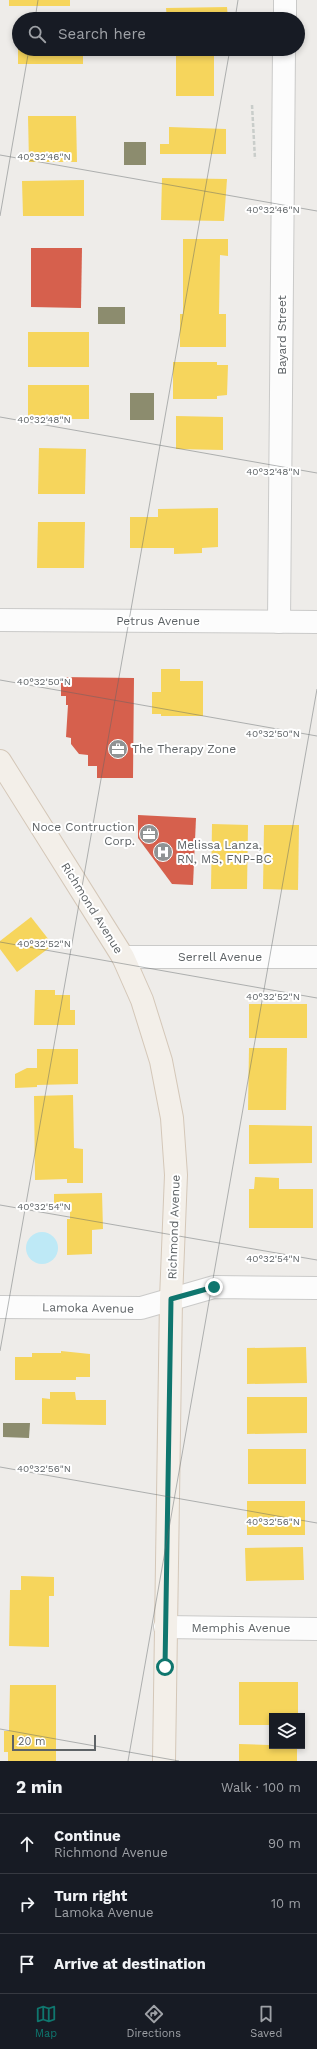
<!DOCTYPE html>
<html lang="en">
<head>
<meta charset="utf-8">
<style>
  :root { --surface:#171b24; --page:#20242c; --text:#f1f3f6; --muted:#9ea1a6; --line:#363941; --accent:#0f766e }
  body { margin:0; font-family:"Work Sans",sans-serif; background:var(--page); color:var(--text) }
  .controls { position:absolute; right:12px; bottom:12px; display:grid; overflow:hidden; border-radius:0px; box-shadow:0 2px 6px #0003 }
  .controls button { width:36px; height:36px; display:grid; place-items:center; padding:0; border:0; border-bottom:1px solid var(--line); background:var(--surface); color:var(--text); font:20px sans-serif }
  .scale { position:absolute; left:12px; bottom:10px; width:84px; box-sizing:border-box; padding-left:4px; border:2px solid #5e6366; border-top:0; font-size:11px; line-height:14px; white-space:nowrap; color:#5e6366; -webkit-text-stroke:3px #fff; paint-order:stroke }
  .stop { position:absolute; width:12px; height:12px; margin:-9px; border:3px solid #0f766e; border-radius:50%; background:#fff }
  .stop.end { background:#0f766e; border-color:#fff; box-shadow:0 1px 4px #0008 }
  .list { margin:0; padding:0; list-style:none }
  h2 { display:flex; justify-content:space-between; align-items:center; height:52px; margin:0; padding:0 16px; font-size:17px }
  h2 small { font-size:13px; font-weight:400; color:var(--muted) }
  .list li { display:grid; grid-template-columns:26px 1fr auto; gap:12px; align-items:center; box-sizing:border-box; height:60px; padding:0 16px; border-top:1px solid var(--line) }
  .list b { display:block; font-size:15px; white-space:nowrap }
  .list p { margin:0; font-size:13px; white-space:nowrap; color:var(--muted) }
  .list em { font-size:13px; font-style:normal; color:var(--muted) }
  .icon { flex:none; width:22px; height:22px; fill:none; stroke:currentColor; stroke-width:2; stroke-linecap:round; stroke-linejoin:round }
  .map { position:relative; flex:none; width:317px; height:1761px; overflow:hidden }
  .search { position:absolute; background:var(--surface); box-shadow:0 2px 6px #0003; left:12px; right:12px; top:12px; height:44px; display:flex; align-items:center; gap:10px; box-sizing:border-box; padding:0 14px; border-radius:22px; color:var(--muted); font-size:15px }
  .sheet { height:232px; background:var(--surface) }
  nav { display:flex; justify-content:space-around; align-items:center; box-sizing:border-box; height:56px; border-top:1px solid var(--line); background:var(--surface); font-size:11px; color:var(--muted) }
  nav a { display:grid; justify-items:center; gap:2px }
  nav .on { color:var(--accent) }
  .map>svg:first-child { display:block }
  .water { fill:#bee9f6 }
  .homes { fill:#f6d55c }
  .shops { fill:#d6604d }
  .industry { fill:#8c8c6e }
  .lines { fill:none; stroke-linecap:round; stroke-linejoin:round }
  .minor-casing { stroke:#cacac9; stroke-width:24 }
  .major-casing { stroke:#d4c7b8; stroke-width:24 }
  .path { stroke:#c9cdca; stroke-width:2.5; stroke-dasharray:4 2; stroke-linecap:butt }
  .minor { stroke:#fcfcfc; stroke-width:22 }
  .major { stroke:#f3efe9; stroke-width:22 }
  .route { stroke:#0f766e; stroke-width:5 }
  .ticks { fill:none; stroke:#5e6366; stroke-width:1; stroke-opacity:0.45 }
  .labels { text-anchor:middle; stroke-width:4; stroke-linejoin:round; paint-order:stroke }
  .street-label { font-size:12px; fill:#5e6366; stroke:#fff }
  .poi-label { font-size:12px; fill:#5e6366; stroke:#fff; text-anchor:start }
  .ticks-label { font-size:10px; text-anchor:middle; fill:#5e6366; stroke:#fff; stroke-width:4; stroke-linejoin:round; paint-order:stroke }
</style>
</head>
<body>
<div class="map">
<svg width="317" height="1761" viewBox="0 0 317 1761">
  <rect width="100%" height="100%" fill="#eeece9"/>
  <circle class="water" cx="42" cy="1248" r="16"/>
  <g class="homes">
    <rect x="9" y="0" width="61" height="6"/>
    <path d="M227,7L228,19H167L166,8Z"/>
    <path d="M18,30H19V49H83V64H18Z"/>
    <rect x="176" y="49" width="38" height="47"/>
    <path d="M28,116H76L77,162H29Z"/>
    <path d="M169,127L226,129V154H160V144H169Z"/>
    <path d="M162,178L227,179L224,221L161,220Z"/>
    <path d="M84,180V216H23L22,181Z"/>
    <path d="M183,239H228V256L220,255L219,314H226V347H180V314H183Z"/>
    <rect x="28" y="332" width="61" height="35"/>
    <path d="M173,362H217V365H228L227,395L217,396V399H173Z"/>
    <rect x="28" y="385" width="61" height="34"/>
    <path d="M176,416L223,417V450L176,449Z"/>
    <path d="M39,448L86,449L85,494H38Z"/>
    <path d="M218,508V547L202,548V553L174,554V548H130V517H158V509Z"/>
    <path d="M38,522H85L84,568H37Z"/>
    <path d="M161,669H180V681H203V716H161V714H152V692H161Z"/>
    <path d="M212,824L248,825L247,889H211Z"/>
    <path d="M264,825H299L298,890L263,889Z"/>
    <path d="M31,917L53,945L17,972L0,949V941Z"/>
    <path d="M35,990H55V995H70V1010H75V1025H34Z"/>
    <rect x="249" y="1004" width="58" height="34"/>
    <path d="M249,1048H287L286,1110H248Z"/>
    <path d="M37,1049H78V1084L37,1085V1087L15,1088V1074L27,1068H37Z"/>
    <path d="M73,1095L74,1148L83,1149V1183H67V1179L35,1180L34,1096Z"/>
    <path d="M249,1125L312,1126V1163L249,1164Z"/>
    <path d="M255,1177L279,1178V1189H313V1228H249V1189H254Z"/>
    <path d="M102,1193L103,1229L92,1230V1254L67,1255V1219H70V1204H54V1194Z"/>
    <path d="M306,1347L307,1383L247,1384V1348Z"/>
    <path d="M61,1351L90,1354V1377H76V1380H15V1357H32V1353H61Z"/>
    <path d="M50,1392H75L76,1400H106V1425L42,1424V1398L50,1399Z"/>
    <path d="M247,1397H307V1433L247,1434Z"/>
    <rect x="248" y="1449" width="58" height="35"/>
    <rect x="247" y="1501" width="58" height="34"/>
    <path d="M303,1547L304,1580L246,1581L245,1548Z"/>
    <path d="M21,1576L54,1577V1596H49V1647L9,1646L10,1590H21Z"/>
    <path d="M239,1682H298V1716H272V1725H239Z"/>
    <path d="M10,1685H56V1761H8V1752H4V1731H9Z"/>
    <path d="M239,1744L297,1746V1761H239Z"/>
  </g>
  <g class="shops">
    <path d="M31,248H82L81,308L31,307Z"/>
    <path d="M61,677L134,678L133,778H97V766H88V755L79,754L71,744V738L66,737L68,705H66V696H61Z"/>
    <path d="M138,815L196,818L193,885L172,884L138,838Z"/>
  </g>
  <g class="industry">
    <rect x="124" y="142" width="22" height="23"/>
    <rect x="98" y="307" width="27" height="17"/>
    <rect x="130" y="393" width="24" height="27"/>
    <path d="M3,1423H30L29,1438L3,1437Z"/>
  </g>
  <g class="lines">
    <g class="minor-casing">
      <g id="minor">
        <path d="M285,19V0"/>
        <path d="M0,620L317,622"/>
        <path d="M279,622L284,49"/>
        <path d="M123,957H317"/>
        <path d="M0,1307L141,1308L214,1287L317,1288"/>
        <path d="M165,1627L317,1629"/>
      </g>
    </g>
    <g class="major-casing">
      <path id="major" d="M0,761L123,957L142,1000L161,1061L172,1118L176,1175L171,1299L164,1761"/>
    </g>
    <path class="path" d="M252,105L255,159"/>
    <use href="#minor" class="minor"/>
    <use href="#major" class="major"/>
  </g>
  <g class="lines">
    <path class="route" d="M165,1667L171,1299L214,1287"/>
  </g>
  <path class="ticks" d="M35,19L38,0M235,19L238,0M0,155L317,211M0,216L29,49M0,417L317,473M0,680L317,736M0,942L317,998M0,1205L317,1260M0,1351L230,49M0,1467L317,1523M0,1729L179,1761M128,1761L317,689"/>
  <defs>
    <g id="office-disc" transform="scale(1)"><circle r="9.5" fill="#909394" stroke="#fff"/><path d="M-6-3h4V-5.5h4V-3h4V5H-6ZM-1-4.5V-3h2v-1.5ZM-6 0V1H6V0Z" fill="#fff"/></g>
    <g id="hospital-disc" transform="scale(1)"><circle r="9.5" fill="#909394" stroke="#fff"/><path d="M-5-5h3v3.5h4V-5h3V5h-3V1.5h-4V5h-3Z" fill="#fff"/></g>
  </defs>
  <g fill-rule="evenodd">
    <use href="#office-disc" x="118" y="749"/>
    <use href="#office-disc" x="149" y="834"/>
    <use href="#hospital-disc" x="163" y="852"/>
  </g>
  <g class="labels">
    <g class="street-label">
      <text transform="translate(282 335) rotate(-90)" y="4">Bayard Street</text>
      <text x="158" y="625">Petrus Avenue</text>
      <text transform="translate(92 908) rotate(58)" y="4">Richmond Avenue</text>
      <text x="220" y="961">Serrell Avenue</text>
      <text transform="translate(174 1227) rotate(-88)" y="4">Richmond Avenue</text>
      <text transform="translate(88 1308) rotate(1)" y="4">Lamoka Avenue</text>
      <text x="241" y="1632">Memphis Avenue</text>
    </g>
    <g class="poi-label">
      <text x="132" y="753">The Therapy Zone</text>
      <text x="135" y="831" text-anchor="end">Noce Contruction<tspan x="135" dy="14">Corp.</tspan></text>
      <text x="177" y="849">Melissa Lanza,<tspan x="177" dy="14">RN, MS, FNP-BC</tspan></text>
    </g>
  </g>
  <g class="ticks-label">
    <text x="44" y="160">40°32'46"N</text>
    <text x="273" y="213">40°32'46"N</text>
    <text x="44" y="423">40°32'48"N</text>
    <text x="273" y="475">40°32'48"N</text>
    <text x="44" y="685">40°32'50"N</text>
    <text x="273" y="737">40°32'50"N</text>
    <text x="44" y="947">40°32'52"N</text>
    <text x="273" y="1000">40°32'52"N</text>
    <text x="44" y="1210">40°32'54"N</text>
    <text x="273" y="1262">40°32'54"N</text>
    <text x="44" y="1472">40°32'56"N</text>
    <text x="273" y="1525">40°32'56"N</text>
  </g>
</svg>
<div class="controls">
<button><svg class="icon" aria-label="layers" viewBox="0 0 24 24"><path d="M12 4l9 5-9 5-9-5zM3 14l9 5 9-5"/></svg></button>
</div>
<div class="scale">20 m</div>
<div class="stop" style="left:165px;top:1667px"></div>
<div class="stop end" style="left:214px;top:1287px"></div>
<div class="search"><svg class="icon" aria-label="search" viewBox="0 0 24 24"><circle cx="10" cy="10" r="6"/><path d="M15 15l6 6"/></svg>Search here</div>
</div>
<section class="sheet">
<h2>2 min<small>Walk · 100 m</small></h2>
<ul class="list">
<li><svg class="icon" aria-label="ahead" viewBox="0 0 24 24"><path d="M12 20V5M6 11l6-6 6 6"/></svg><div><b>Continue</b><p>Richmond Avenue</p></div><em>90 m</em></li>
<li><svg class="icon" aria-label="right" viewBox="0 0 24 24"><path d="M7 20v-9h11M14 6l5 5-5 5"/></svg><div><b>Turn right</b><p>Lamoka Avenue</p></div><em>10 m</em></li>
<li><svg class="icon" aria-label="arrive" viewBox="0 0 24 24"><path d="M6 21V4h12l-3 4 3 4H6"/></svg><div><b>Arrive at destination</b></div></li>
</ul>
</section>
<nav>
<a class="on"><svg class="icon" aria-label="map" viewBox="0 0 24 24"><path d="M3 6l6-2 6 2 6-2v14l-6 2-6-2-6 2zM9 4v14M15 6v14"/></svg>Map</a>
<a><svg class="icon" aria-label="directions" viewBox="0 0 24 24"><path d="M12 3l9 9-9 9-9-9zM9 14v-3h6M13 9l2 2-2 2"/></svg>Directions</a>
<a><svg class="icon" aria-label="saved" viewBox="0 0 24 24"><path d="M7 4h10v16l-5-4-5 4z"/></svg>Saved</a>
</nav>
</body>
</html>
